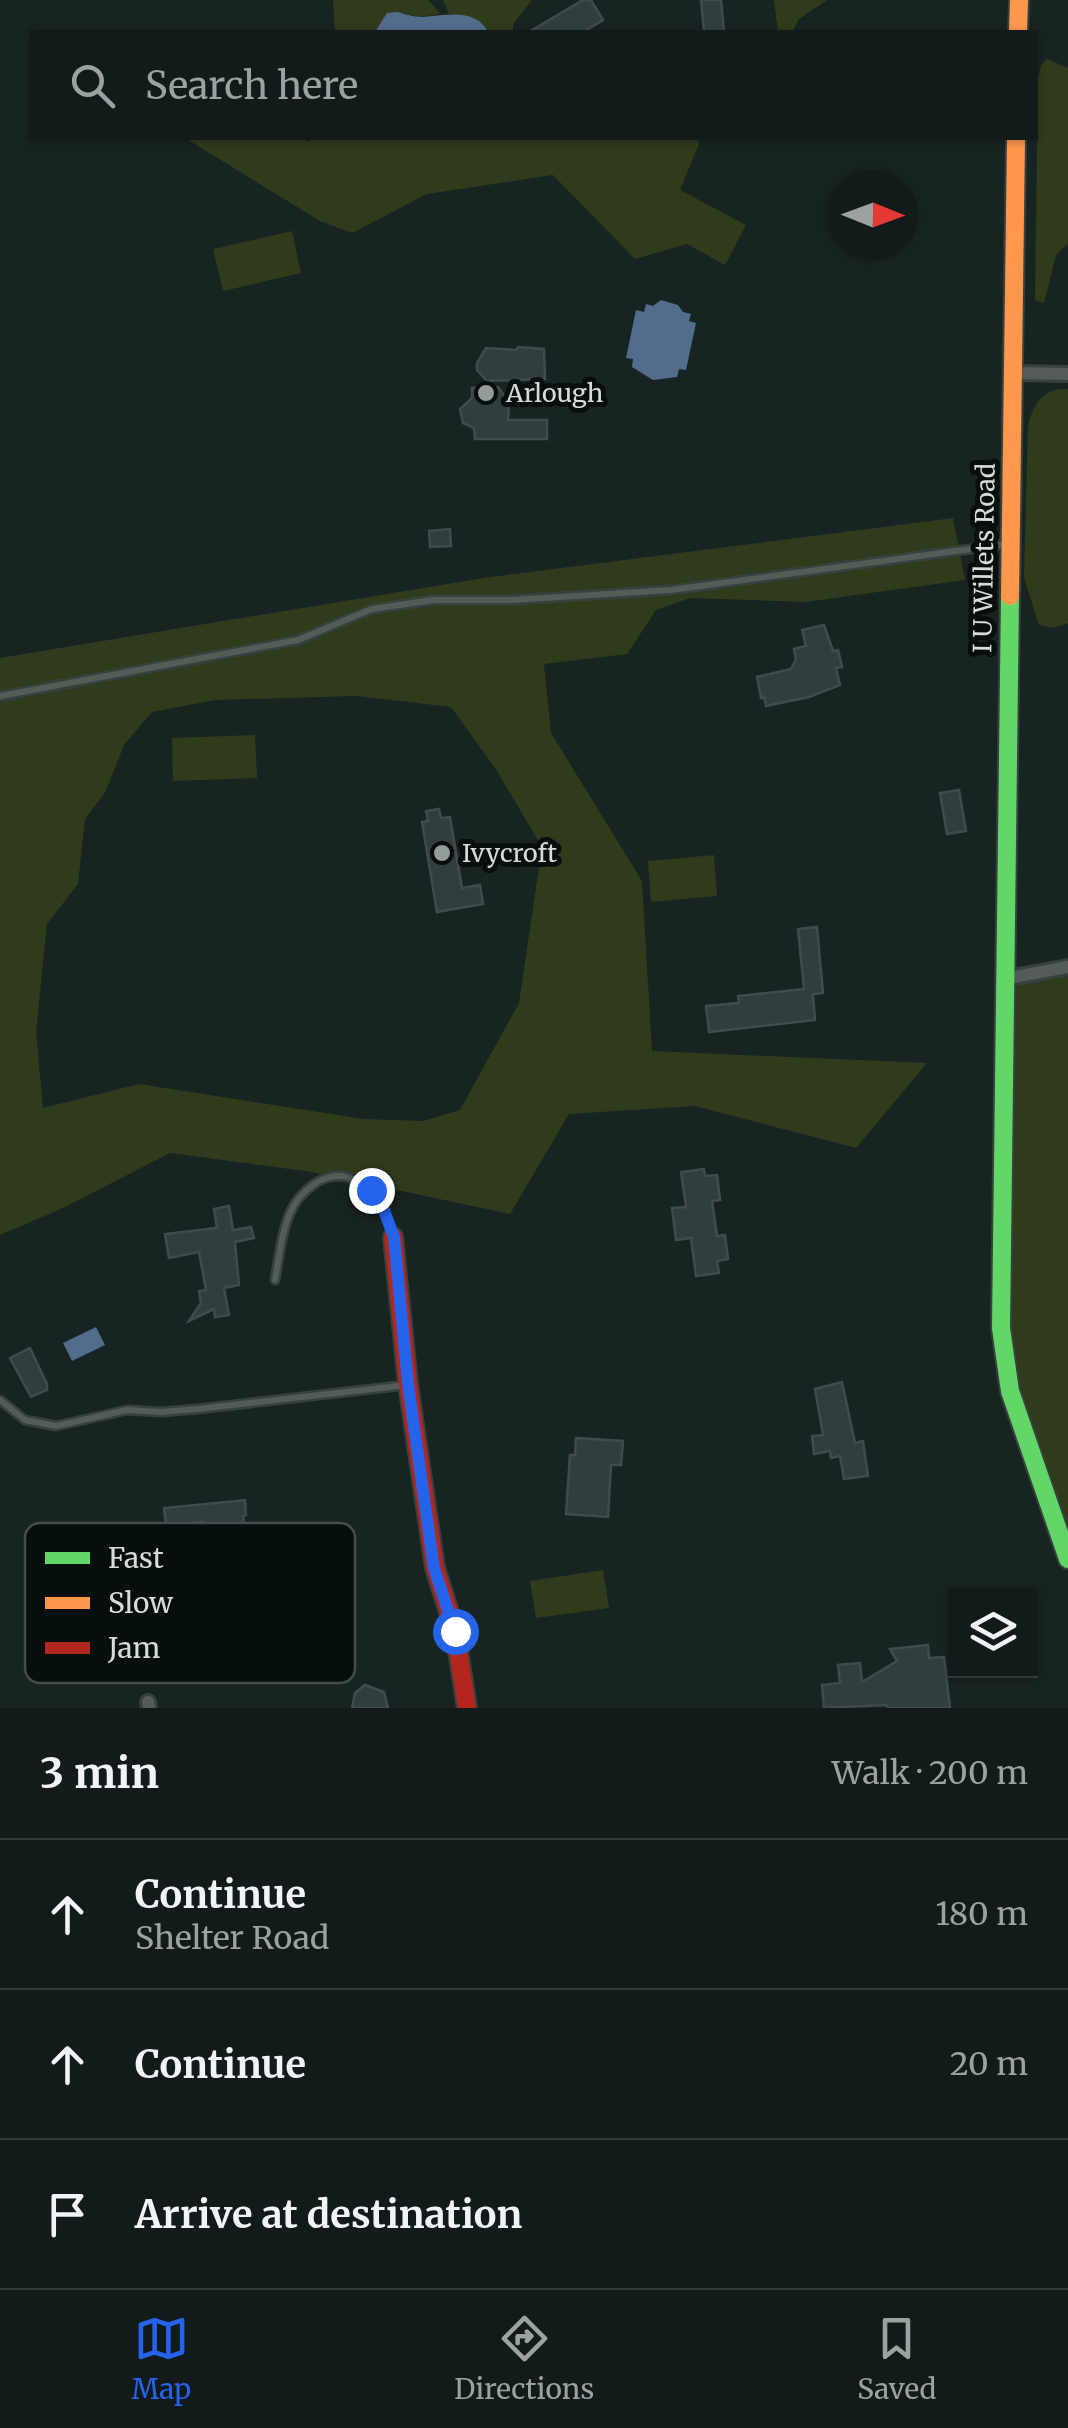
<!DOCTYPE html>
<html lang="en">
<head>
<meta charset="utf-8">
<style>
  :root { --surface:#121b1a; --page:#1f2827; --text:#f1f3f6; --muted:#9ca1a2; --line:#313939; --accent:#2563eb }
  body { margin:0; font-family:Merriweather,serif; background:var(--page); color:var(--text) }
  .controls { position:absolute; right:30px; bottom:30px; display:grid; overflow:hidden; border-radius:0px; box-shadow:0 2px 8px #0004 }
  .controls button { width:90px; height:90px; display:grid; place-items:center; padding:0; border:0; border-bottom:2px solid var(--line); background:var(--surface); color:var(--text); font:50px sans-serif }
  .compass { position:absolute; left:828px; top:170px; width:90px; height:90px; border-radius:50%; background:var(--surface); box-shadow:0 2px 8px #0004; rotate:91deg }
  .stop { position:absolute; width:30px; height:30px; margin:-22px; border:8px solid #2563eb; border-radius:50%; background:#fff }
  .stop.end { background:#2563eb; border-color:#fff; box-shadow:0 2px 10px #0008 }
  .list { margin:0; padding:0; list-style:none }
  h2 { display:flex; justify-content:space-between; align-items:center; height:130px; margin:0; padding:0 40px; font-size:42px }
  h2 small { font-size:32px; font-weight:400; color:var(--muted) }
  .list li { display:grid; grid-template-columns:65px 1fr auto; gap:30px; align-items:center; box-sizing:border-box; height:150px; padding:0 40px; border-top:2px solid var(--line) }
  .list b { display:block; font-size:38px; white-space:nowrap }
  .list p { margin:0; font-size:32px; white-space:nowrap; color:var(--muted) }
  .list em { font-size:32px; font-style:normal; color:var(--muted) }
  .icon { flex:none; width:55px; height:55px; fill:none; stroke:currentColor; stroke-width:2; stroke-linecap:round; stroke-linejoin:round }
  .map { position:relative; flex:none; width:1068px; height:1708px; overflow:hidden }
  .search { position:absolute; background:var(--surface); box-shadow:0 2px 8px #0004; left:30px; right:30px; top:30px; height:110px; display:flex; align-items:center; gap:25px; box-sizing:border-box; padding:0 35px; border-radius:0px; color:var(--muted); font-size:38px }
  .sheet { height:580px; background:var(--surface) }
  nav { display:flex; justify-content:space-around; align-items:center; box-sizing:border-box; height:140px; border-top:2px solid var(--line); background:var(--surface); font-size:28px; color:var(--muted) }
  nav a { display:grid; justify-items:center; gap:5px }
  nav .on { color:var(--accent) }
  .map>svg:first-child { display:block }
  .green { fill:#303b1c; fill-rule:evenodd }
  .water { fill:#526c8c }
  .building { fill:#313e3f; stroke:#424b4c; stroke-width:2.5 }
  .lines { fill:none; stroke-linecap:round; stroke-linejoin:round }
  .lane-casing { stroke:#37413f; stroke-width:11 }
  .street-casing { stroke:#37413f; stroke-width:18 }
  .fast-casing { stroke:#37413f; stroke-width:22 }
  .slow-casing { stroke:#37413f; stroke-width:22 }
  .jam-casing { stroke:#37413f; stroke-width:22 }
  .lane { stroke:#555c58; stroke-width:6 }
  .street { stroke:#555c58; stroke-width:12 }
  .fast { stroke:#63d668; stroke-width:18 }
  .slow { stroke:#ff974d; stroke-width:18 }
  .jam { stroke:#b3261e; stroke-width:18 }
  .route { stroke:#2563eb; stroke-width:12 }
  .poi-dot { fill:#919d9b; stroke:#060f0e; stroke-width:4 }
  .labels { text-anchor:middle; stroke-width:10; stroke-linejoin:round; paint-order:stroke }
  .poi-label { font-size:25px; fill:#d2dedc; stroke:#060f0e; text-anchor:start }
  .street-label { font-size:25px; fill:#d2dedc; stroke:#060f0e }
  .key { fill:#060f0e; stroke:#434d4c; stroke-width:2.5 }
  .key-label { font-size:28px; fill:#d2dedc }
</style>
</head>
<body>
<div class="map">
<svg width="1068" height="1708" viewBox="0 0 1068 1708">
  <rect width="100%" height="100%" fill="#182422"/>
  <g class="green">
    <path d="M333,0H428L441,14L419,17L398,12L375,32H335Z"/>
    <path d="M443,0H532L513,24V32H488C480,17 464,15 449,14Z"/>
    <path d="M774,0H827L799,19L792,32H778Z"/>
    <path d="M1047,59L1068,68V243L1056,255L1044,303L1035,300L1038,79L1041,65Z"/>
    <path d="M185,138H300L308,142L313,138H697L699,144L680,190L746,225L725,265L687,244L635,259L553,175L427,194L352,233L320,221Z"/>
    <path d="M292,231L301,273L223,291L213,249Z"/>
    <path d="M1068,389V623L1053,628L1039,625L1024,578L1028,426C1033,404 1043,388 1068,389Z"/>
    <path d="M953,518L965,580L805,602L690,598L656,610L627,654L544,664L551,733L642,881L652,1051L927,1063L856,1148L695,1106L569,1114L510,1214L312,1172L170,1153L63,1208L0,1235V658L483,578ZM356,696L451,707L497,771L542,847L519,1003L460,1110L423,1121L364,1119L139,1084L43,1108L36,1032L47,924L78,884L85,819L106,791L124,745L152,712L215,700Z"/>
    <path d="M255,735L257,778L173,781L172,738Z"/>
    <path d="M714,855L717,896L651,902L648,861Z"/>
    <path d="M1068,971V1559L1007,1375L1004,979Z"/>
    <path d="M603,1570L609,1608L536,1618L530,1581Z"/>
  </g>
  <g class="water">
    <path d="M398,12C405,14 414,17 422,17C444,16 475,7 488,32H375L387,13Z"/>
    <path d="M661,300L678,305L683,312L691,314L689,321L696,323L686,370L679,369L677,377L653,380L632,367L633,359L626,358L636,310L644,312L646,304L653,306Z"/>
    <path d="M96,1327L105,1345L72,1361L63,1343Z"/>
  </g>
  <g class="building">
    <path d="M583,0H591L603,20L583,32H529Z"/>
    <path d="M701,0H721L724,32H704Z"/>
    <path d="M518,347L544,349L545,379L487,381L477,370V363L486,348L516,350Z"/>
    <path d="M498,387L509,402L508,420H547V439H475L474,428L463,423L460,409L472,398V388Z"/>
    <path d="M450,529L451,546L430,547L429,531Z"/>
    <path d="M824,625L833,651L838,650L840,658L842,667L836,668L840,685L809,697L766,706L764,697L761,698L757,677L791,669L796,659L794,649L806,646L802,630Z"/>
    <path d="M959,790L966,831L947,834L940,793Z"/>
    <path d="M439,809L441,818L450,817L462,888L480,885L483,904L437,912L422,822L428,821L426,811Z"/>
    <path d="M817,927L823,993L813,994L815,1020L709,1032L706,1006L739,1003L738,996L804,989L798,929Z"/>
    <path d="M704,1169L705,1176L717,1175L720,1200L712,1201L717,1236L725,1235L728,1259L717,1261L719,1273L696,1276L691,1238L676,1240L672,1208L686,1207L681,1172Z"/>
    <path d="M229,1206L233,1230L251,1227L254,1238L235,1242L239,1285L224,1288L229,1315L215,1317L214,1309L189,1321L201,1303L199,1291L206,1290L199,1252L169,1258L165,1234L217,1228L214,1209Z"/>
    <path d="M30,1348L47,1384V1390L31,1397L10,1358Z"/>
    <path d="M842,1382L855,1443L863,1441L868,1476L844,1479L840,1456L831,1458L830,1451L814,1454L812,1436L823,1435L815,1389Z"/>
    <path d="M576,1438L623,1441L621,1465H611L608,1517L566,1514L570,1455H575Z"/>
    <path d="M245,1500L246,1515L243,1516L246,1545H242L244,1567L233,1568L234,1573L217,1575L216,1570L205,1571L202,1522L166,1526L164,1508Z"/>
    <path d="M928,1645L929,1658L944,1657L950,1708H888L887,1705L824,1708L822,1685L840,1683L838,1665L860,1663L862,1682L897,1661L890,1649Z"/>
    <path d="M365,1685L384,1692L388,1708H352L355,1693Z"/>
  </g>
  <g class="lines">
    <g class="lane-casing">
      <g id="lane">
        <path d="M0,696L298,640L372,609L433,600H512L671,590L1007,544"/>
        <path d="M275,1280C280,1254 282,1219 299,1198C340,1150 382,1189 393,1236"/>
        <path d="M0,1400L25,1420L56,1426L127,1410L161,1412L198,1409L407,1385"/>
      </g>
    </g>
    <g class="street-casing">
      <g id="street">
        <path d="M1012,373L1068,374"/>
        <path d="M1004,979L1068,967"/>
        <path d="M148,1702L149,1708"/>
      </g>
    </g>
    <g class="fast-casing">
      <path id="fast" d="M1010,596L1001,1328L1010,1391L1068,1559"/>
    </g>
    <g class="slow-casing">
      <g id="slow">
        <path d="M1018,32L1019,0"/>
        <path d="M1010,596L1016,138"/>
      </g>
    </g>
    <g class="jam-casing">
      <path id="jam" d="M393,1237L408,1384L435,1568L455,1631L467,1708"/>
    </g>
    <use href="#lane" class="lane"/>
    <use href="#street" class="street"/>
    <use href="#fast" class="fast"/>
    <use href="#slow" class="slow"/>
    <use href="#jam" class="jam"/>
  </g>
  <g class="lines">
    <path class="route" d="M371,1190L380,1200L394,1237L408,1384L434,1568L455,1631"/>
  </g>
  <g class="poi-dot">
    <circle cx="486" cy="393" r="10"/>
    <circle cx="442" cy="853" r="10"/>
  </g>
  <g class="labels">
    <g class="poi-label">
      <text x="506" y="402">Arlough</text>
      <text x="462" y="862">Ivycroft</text>
    </g>
    <g class="street-label">
      <text transform="translate(984 558) rotate(-89)" y="9">I U Willets Road</text>
    </g>
  </g>
  <rect x="25" y="1523" width="330" height="160" rx="15" class="key"/>
  <rect x="45" y="1552" width="45" height="12" fill="#63d668"/>
  <rect x="45" y="1597" width="45" height="12" fill="#ff974d"/>
  <rect x="45" y="1642" width="45" height="12" fill="#b3261e"/>
  <g class="key-label">
    <text x="108" y="1568">Fast</text>
    <text x="108" y="1613">Slow</text>
    <text x="108" y="1658">Jam</text>
  </g>
</svg>
<div class="controls">
<button><svg class="icon" aria-label="layers" viewBox="0 0 24 24"><path d="M12 4l9 5-9 5-9-5zM3 14l9 5 9-5"/></svg></button>
</div>
<svg class="compass" viewBox="-18 -18 36 36"><path d="M0-13l5 13h-10z" fill="#e53935"/><path d="M0 13l5-13h-10z" fill="#9ca1a2"/></svg>
<div class="stop" style="left:455px;top:1631px"></div>
<div class="stop end" style="left:371px;top:1190px"></div>
<div class="search"><svg class="icon" aria-label="search" viewBox="0 0 24 24"><circle cx="10" cy="10" r="6"/><path d="M15 15l6 6"/></svg>Search here</div>
</div>
<section class="sheet">
<h2>3 min<small>Walk · 200 m</small></h2>
<ul class="list">
<li><svg class="icon" aria-label="ahead" viewBox="0 0 24 24"><path d="M12 20V5M6 11l6-6 6 6"/></svg><div><b>Continue</b><p>Shelter Road</p></div><em>180 m</em></li>
<li><svg class="icon" aria-label="ahead" viewBox="0 0 24 24"><path d="M12 20V5M6 11l6-6 6 6"/></svg><div><b>Continue</b></div><em>20 m</em></li>
<li><svg class="icon" aria-label="arrive" viewBox="0 0 24 24"><path d="M6 21V4h12l-3 4 3 4H6"/></svg><div><b>Arrive at destination</b></div></li>
</ul>
</section>
<nav>
<a class="on"><svg class="icon" aria-label="map" viewBox="0 0 24 24"><path d="M3 6l6-2 6 2 6-2v14l-6 2-6-2-6 2zM9 4v14M15 6v14"/></svg>Map</a>
<a><svg class="icon" aria-label="directions" viewBox="0 0 24 24"><path d="M12 3l9 9-9 9-9-9zM9 14v-3h6M13 9l2 2-2 2"/></svg>Directions</a>
<a><svg class="icon" aria-label="saved" viewBox="0 0 24 24"><path d="M7 4h10v16l-5-4-5 4z"/></svg>Saved</a>
</nav>
</body>
</html>
